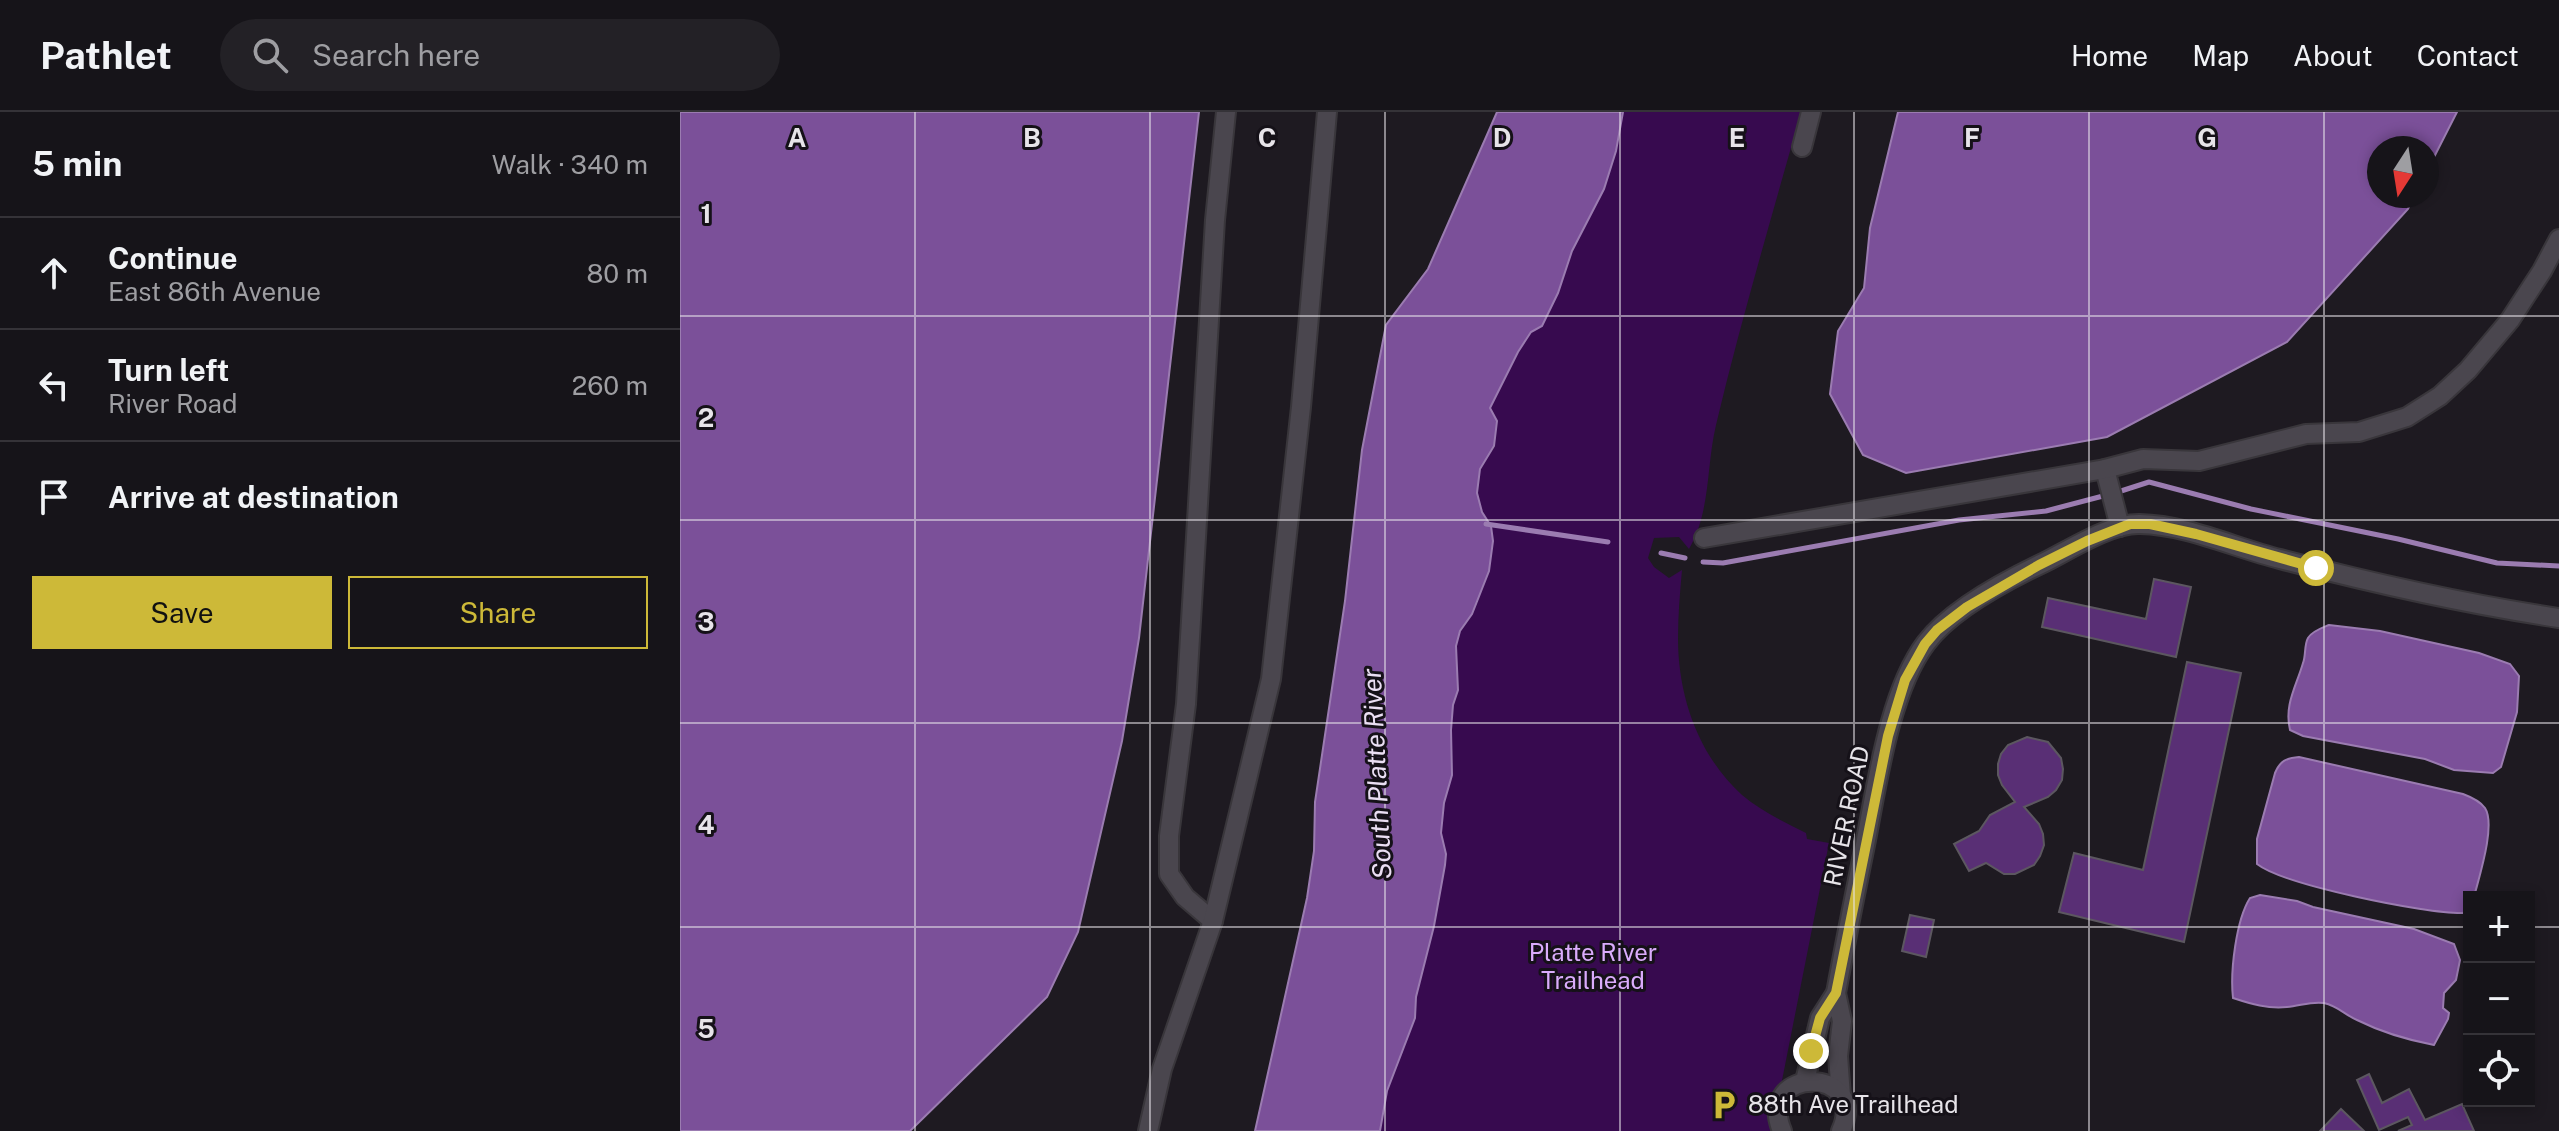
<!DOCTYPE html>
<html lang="en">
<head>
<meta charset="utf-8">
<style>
  :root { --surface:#161419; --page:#232126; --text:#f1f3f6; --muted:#9e9ea2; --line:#353338; --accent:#cdb938 }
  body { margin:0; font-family:"Public Sans",sans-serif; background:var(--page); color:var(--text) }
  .controls { position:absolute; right:24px; bottom:24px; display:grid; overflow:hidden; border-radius:0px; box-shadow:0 4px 12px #0003 }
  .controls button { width:72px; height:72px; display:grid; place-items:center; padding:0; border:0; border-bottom:2px solid var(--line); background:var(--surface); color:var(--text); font:40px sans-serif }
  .compass { position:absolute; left:1687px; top:24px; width:72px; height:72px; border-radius:50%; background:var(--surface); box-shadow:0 4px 12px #0003; rotate:192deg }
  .stop { position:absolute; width:24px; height:24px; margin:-18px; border:6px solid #cdb938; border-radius:50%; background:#fff }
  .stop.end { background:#cdb938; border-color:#fff; box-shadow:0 2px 8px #0008 }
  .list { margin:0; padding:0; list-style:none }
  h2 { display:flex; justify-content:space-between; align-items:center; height:104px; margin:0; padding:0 32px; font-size:34px }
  h2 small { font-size:26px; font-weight:400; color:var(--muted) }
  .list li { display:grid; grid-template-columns:52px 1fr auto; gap:24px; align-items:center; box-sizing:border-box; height:112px; padding:0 32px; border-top:2px solid var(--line) }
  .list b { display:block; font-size:30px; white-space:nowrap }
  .list p { margin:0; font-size:26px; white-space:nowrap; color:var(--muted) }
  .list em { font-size:26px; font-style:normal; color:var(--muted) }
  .actions { display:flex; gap:16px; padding:24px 32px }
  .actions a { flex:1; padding:18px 0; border:2px solid var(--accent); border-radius:0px; text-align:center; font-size:28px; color:var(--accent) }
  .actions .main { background:var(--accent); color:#111 }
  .icon { flex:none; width:44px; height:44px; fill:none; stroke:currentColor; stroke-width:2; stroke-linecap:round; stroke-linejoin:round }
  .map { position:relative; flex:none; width:1879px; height:1019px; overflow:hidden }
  header { display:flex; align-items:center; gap:48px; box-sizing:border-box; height:112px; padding:0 40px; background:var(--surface); border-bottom:2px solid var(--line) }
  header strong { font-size:38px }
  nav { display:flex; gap:44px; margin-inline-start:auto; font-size:28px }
  .search { width:560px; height:72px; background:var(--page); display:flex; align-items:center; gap:20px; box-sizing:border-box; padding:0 28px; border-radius:44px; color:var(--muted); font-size:30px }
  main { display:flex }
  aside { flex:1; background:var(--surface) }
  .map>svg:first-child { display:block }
  .green { fill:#370a4f }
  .water { fill:#7b5099; stroke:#9b7cb1; stroke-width:2 }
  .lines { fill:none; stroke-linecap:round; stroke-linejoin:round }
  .stream { stroke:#9b7cb1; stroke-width:5 }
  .building { fill:#592f75; stroke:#5c5760; stroke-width:2 }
  .street-casing { stroke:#39363b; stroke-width:22 }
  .street { stroke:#4a464e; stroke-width:18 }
  .route { stroke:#cdb938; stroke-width:10 }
  .grid { fill:none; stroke:#e7e4e9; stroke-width:2; stroke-opacity:0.55 }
  .labels { text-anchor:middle; stroke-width:6; stroke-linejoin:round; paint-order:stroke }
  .street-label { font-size:24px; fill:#e7e4e9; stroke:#151118 }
  .park-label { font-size:24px; fill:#daacfc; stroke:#151118 }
  .poi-label { font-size:24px; fill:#e7e4e9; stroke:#151118; text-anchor:start }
  .water-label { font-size:26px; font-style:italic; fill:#eadef3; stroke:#151118 }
  .grid-label { font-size:26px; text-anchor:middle; font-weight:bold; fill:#e7e4e9; stroke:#151118; stroke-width:6; stroke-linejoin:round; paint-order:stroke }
</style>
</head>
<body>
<header>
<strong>Pathlet</strong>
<div class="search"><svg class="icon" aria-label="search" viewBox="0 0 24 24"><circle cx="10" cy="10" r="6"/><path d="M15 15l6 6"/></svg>Search here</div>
<nav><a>Home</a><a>Map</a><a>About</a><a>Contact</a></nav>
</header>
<main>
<aside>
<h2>5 min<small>Walk · 340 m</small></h2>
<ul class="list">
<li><svg class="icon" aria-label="ahead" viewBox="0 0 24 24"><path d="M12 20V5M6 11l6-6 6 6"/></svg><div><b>Continue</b><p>East 86th Avenue</p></div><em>80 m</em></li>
<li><svg class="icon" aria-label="left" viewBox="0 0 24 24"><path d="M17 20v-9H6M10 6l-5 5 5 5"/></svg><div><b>Turn left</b><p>River Road</p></div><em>260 m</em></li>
<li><svg class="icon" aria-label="arrive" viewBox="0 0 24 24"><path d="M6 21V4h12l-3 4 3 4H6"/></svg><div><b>Arrive at destination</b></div></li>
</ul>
<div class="actions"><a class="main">Save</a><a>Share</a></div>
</aside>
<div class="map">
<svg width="1879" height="1019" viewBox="0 0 1879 1019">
  <rect width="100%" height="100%" fill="#1e1a21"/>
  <path class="green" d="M943,0H1121C1092,104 1061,208 1036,313C1026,355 1031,399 1009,437L999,425L974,426L968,446L974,455L989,466L1002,458C1000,480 998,503 998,526C998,584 1018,643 1062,683C1081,699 1104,710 1126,721L1127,727L1149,731L1092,1019H700L707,979L735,906L736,885L754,814L765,752L766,742L761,721L764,691L772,663L771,618L773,593L778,578L776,534L780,519L792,502L809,459L813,429L811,414L802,400L797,381L800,357L815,334L810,296L838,240L878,181L892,139L924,77L936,39Z"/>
  <g class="water">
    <path d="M0,0H519L459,526L442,629L398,820L367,885L230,1019H0Z"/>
    <path d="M817,0H943L936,39L924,77L892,139L878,181L862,214L851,220L838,240L810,296L817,309L814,334L800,357L797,381L802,400L811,414L813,429L809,459L792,502L780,519L776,534L778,578L773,593L771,618L772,663L764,691L761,721L766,742L765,753L754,814L736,885L735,906L707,979L700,1019H575L627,786L634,739L635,690L665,489L682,338L706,213L748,157Z"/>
    <path d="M1218,0H1777L1747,59V36H1699V84H1734L1728,97L1607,230L1427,325L1226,361L1183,343L1150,282L1158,219L1184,176L1190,116Z"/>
    <path d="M1649,513L1700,519L1799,541L1830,552L1839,564L1837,600L1821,655L1813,661L1774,658L1745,647L1623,624L1610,618C1604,593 1616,575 1623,551C1626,544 1624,533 1628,526C1632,519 1642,516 1649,513Z"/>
    <path d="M1619,645L1783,682C1791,685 1800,689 1805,696C1816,713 1799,765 1794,785H1789V795L1783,801C1746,802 1604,773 1577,752V727L1595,661C1600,649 1606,646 1619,645Z"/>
    <path d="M1580,783L1617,789L1633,795L1734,817L1774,832L1780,848L1776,868L1764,881L1763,896L1769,901L1768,907L1754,933C1728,928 1701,920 1677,908C1665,903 1658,894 1644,891C1631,889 1620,894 1607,895C1588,897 1571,892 1553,886C1550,860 1556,808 1570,786Z"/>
  </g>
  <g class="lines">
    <g class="stream">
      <path d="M1441,379L1469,370L1571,397L1718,427L1817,451L1879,454"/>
      <path d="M806,412L928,430"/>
      <path d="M981,441L1005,446"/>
      <path d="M1023,450L1043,451L1279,408L1366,399L1423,384"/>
    </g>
  </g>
  <g class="building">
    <path d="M1474,467L1511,475L1496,545L1362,515L1368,486L1466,507Z"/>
    <path d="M1507,550L1561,561L1504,830L1379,800L1394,741L1463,758Z"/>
    <path d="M1347,625L1368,630L1381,646L1383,657L1382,668L1376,678L1368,685L1344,695L1359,712L1363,722L1364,733L1360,744L1354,753L1335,762H1324L1306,751L1289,759L1274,732L1299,719L1310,703L1335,690L1322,673L1318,663V652L1321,642L1328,633Z"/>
    <path d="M1230,803L1254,808L1246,845L1222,839Z"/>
    <path d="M1689,962L1702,991L1729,977L1745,1008L1782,992L1794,1019H1718L1732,1013L1728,1005L1699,1018L1677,968Z"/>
    <path d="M1661,997L1684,1019H1640Z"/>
  </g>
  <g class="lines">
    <g class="street-casing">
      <g id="street">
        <path d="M1122,35L1131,0"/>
        <path d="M1425,357L1440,415"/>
        <path d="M1024,426L1425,357L1463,347L1519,349L1626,322L1679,320L1727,305L1760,284L1788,258L1830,208L1862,159L1879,127"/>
        <path d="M533,809L505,785L489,762V724L506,592L535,108L546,0"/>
        <path d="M1125,969L1140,906L1156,881"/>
        <path d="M1161,984L1158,944L1162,909L1156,881C1165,832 1175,782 1185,733C1197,673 1209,580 1246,531C1271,498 1327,468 1365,450C1391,437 1431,411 1460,412C1508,413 1555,436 1600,447C1692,471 1785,492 1879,506"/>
        <path d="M468,1019L482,957L533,809L591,567L621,295L647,0"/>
        <path d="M1102,1019C1075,953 1190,954 1161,1019"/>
      </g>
    </g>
    <use href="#street" class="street"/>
  </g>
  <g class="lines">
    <path class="route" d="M1131,939L1140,906L1156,881L1208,624L1225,568L1245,532L1257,518L1287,495L1359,453L1407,429L1450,412H1470L1516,422L1636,456"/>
  </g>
  <path class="grid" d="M235,0V1019M470,0V1019M705,0V1019M940,0V1019M1174,0V1019M1409,0V1019M1644,0V1019M0,204H1879M0,408H1879M0,611H1879M0,815H1789M1849,815H1879"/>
  <defs>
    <g id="parking-bare" transform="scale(2.4)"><path d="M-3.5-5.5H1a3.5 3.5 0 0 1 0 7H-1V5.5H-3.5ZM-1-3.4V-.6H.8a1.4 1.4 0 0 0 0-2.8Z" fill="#cdb938" stroke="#151118" stroke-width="2.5" paint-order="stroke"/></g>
  </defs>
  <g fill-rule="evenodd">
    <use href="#parking-bare" x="1044" y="993"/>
  </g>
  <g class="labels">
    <g class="street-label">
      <text transform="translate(1167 704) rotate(-78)" y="8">RIVER ROAD</text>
    </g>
    <g class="park-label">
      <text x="913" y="849">Platte River<tspan x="913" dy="28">Trailhead</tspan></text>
    </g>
    <g class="poi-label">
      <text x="1068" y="1001">88th Ave Trailhead</text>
    </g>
    <g class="water-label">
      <text transform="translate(697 662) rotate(-93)" y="9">South Platte River</text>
    </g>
  </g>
  <g class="grid-label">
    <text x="117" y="35">A</text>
    <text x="352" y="35">B</text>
    <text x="587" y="35">C</text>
    <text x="822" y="35">D</text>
    <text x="1057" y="35">E</text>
    <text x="1292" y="35">F</text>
    <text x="1527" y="35">G</text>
    <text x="26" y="111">1</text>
    <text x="26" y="315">2</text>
    <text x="26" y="519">3</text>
    <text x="26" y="722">4</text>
    <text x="26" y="926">5</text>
  </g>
</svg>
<div class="controls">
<button>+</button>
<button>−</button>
<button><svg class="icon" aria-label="locate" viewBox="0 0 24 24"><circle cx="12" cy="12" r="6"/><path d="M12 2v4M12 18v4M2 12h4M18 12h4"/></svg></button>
</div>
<svg class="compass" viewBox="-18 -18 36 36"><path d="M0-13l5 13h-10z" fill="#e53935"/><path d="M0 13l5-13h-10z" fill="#9e9ea2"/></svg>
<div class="stop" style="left:1636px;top:456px"></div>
<div class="stop end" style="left:1131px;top:939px"></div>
</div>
</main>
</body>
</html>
